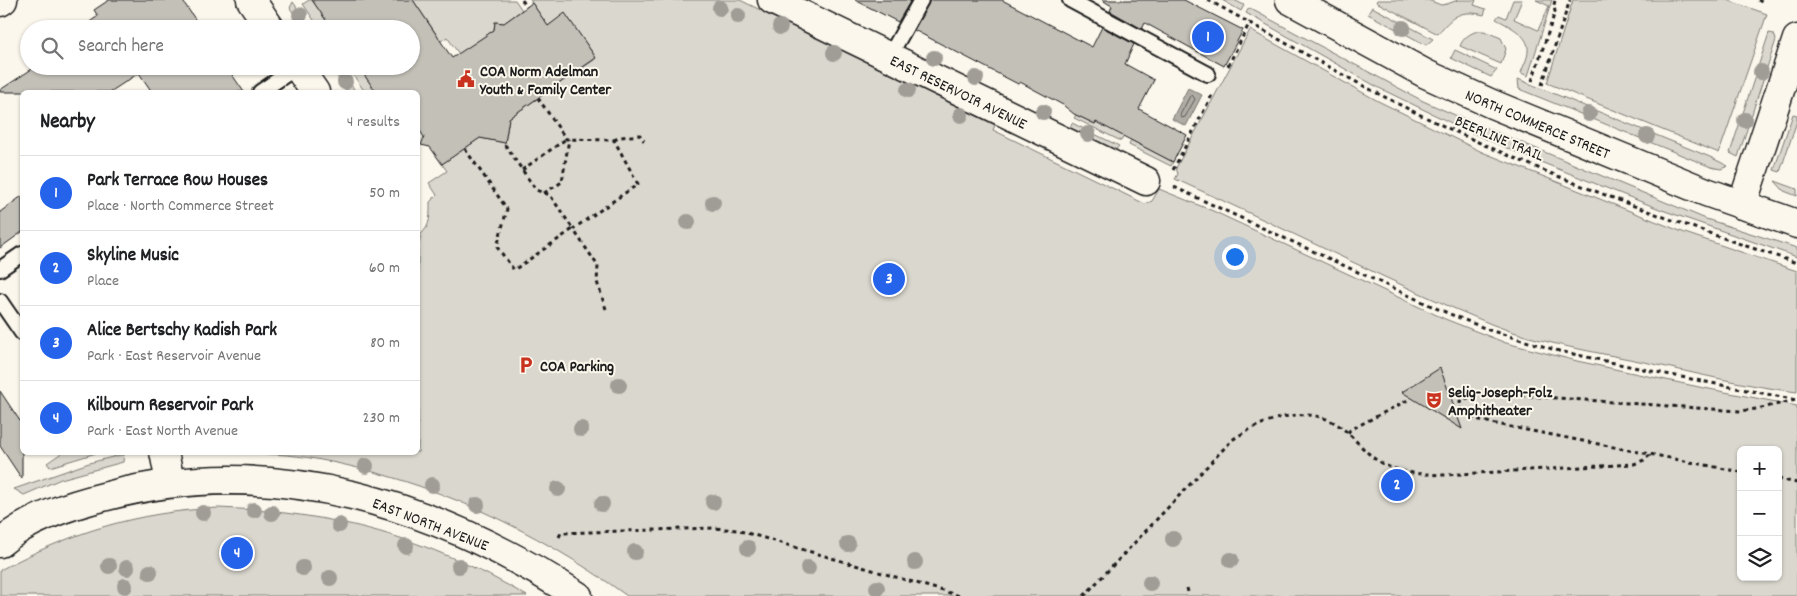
<!DOCTYPE html>
<html lang="en">
<head>
<meta charset="utf-8">
<style>
  :root { --surface:#fff; --page:#f2f2f2; --text:#202124; --muted:#757577; --line:#e0e0e0; --accent:#2563eb }
  body { margin:0; font-family:Dekko,sans-serif; background:var(--page); color:var(--text) }
  .controls { position:absolute; right:15px; bottom:15px; display:grid; overflow:hidden; border-radius:8px; box-shadow:0 1px 4px #0004 }
  .controls button { width:45px; height:45px; display:grid; place-items:center; padding:0; border:0; border-bottom:1px solid var(--line); background:var(--surface); color:var(--text); font:25px sans-serif }
  .you { position:absolute; left:1234px; top:256px; width:18px; height:18px; margin:-12px; border:4px solid #fff; border-radius:50%; background:#1a73e8; box-shadow:0 0 0 8px #1a73e833 }
  .badge { display:grid; place-items:center; width:32px; height:32px; border-radius:50%; background:var(--accent); color:#fff; font-size:16px; font-weight:700 }
  .pin { position:absolute; translate:-50% -50%; border:2px solid #fff; box-shadow:0 1px 5px #0006 }
  .list { margin:0; padding:0; list-style:none }
  h2 { display:flex; justify-content:space-between; align-items:center; height:65px; margin:0; padding:0 20px; font-size:21px }
  h2 small { font-size:16px; font-weight:400; color:var(--muted) }
  .list li { display:grid; grid-template-columns:32px 1fr auto; gap:15px; align-items:center; box-sizing:border-box; height:75px; padding:0 20px; border-top:1px solid var(--line) }
  .list b { display:block; font-size:19px; white-space:nowrap }
  .list p { margin:0; font-size:16px; white-space:nowrap; color:var(--muted) }
  .list em { font-size:16px; font-style:normal; color:var(--muted) }
  .icon { flex:none; width:28px; height:28px; fill:none; stroke:currentColor; stroke-width:2; stroke-linecap:round; stroke-linejoin:round }
  .map { position:relative; flex:none; width:1797px; height:596px; overflow:hidden }
  .search { position:absolute; background:var(--surface); box-shadow:0 1px 4px #0004; left:20px; top:20px; width:400px; height:55px; display:flex; align-items:center; gap:12px; box-sizing:border-box; padding:0 18px; border-radius:28px; color:var(--muted); font-size:19px }
  .panel { position:absolute; background:var(--surface); box-shadow:0 1px 4px #0004; left:20px; top:90px; width:400px; height:365px; border-radius:8px }
  .map>svg:first-child { display:block }
  .green { fill:#dad7ce; stroke:#7b7a75; fill-rule:evenodd }
  .water { fill:#afaca5; stroke:#74726e }
  .lines { fill:none; stroke-linecap:round; stroke-linejoin:round }
  .shore { stroke:#575653; stroke-width:1 }
  .building { fill:#c3c0b8; stroke:#1c1c1c }
  .lane-casing { stroke:#1c1c1c; stroke-width:18 }
  .street-casing { stroke:#1c1c1c; stroke-width:31 }
  .secondary-casing { stroke:#1c1c1c; stroke-width:31 }
  .path { stroke:#1c1c1c; stroke-width:3; stroke-dasharray:4 4; stroke-linecap:butt }
  .lane { stroke:#fbf7ec; stroke-width:14 }
  .street { stroke:#fbf7ec; stroke-width:28 }
  .secondary { stroke:#fbf7ec; stroke-width:28 }
  .tree { fill:#a09d97 }
  .labels { text-anchor:middle; stroke-width:4; stroke-linejoin:round; paint-order:stroke }
  .poi-label { font-size:16px; font-weight:bold; fill:#1c1c1c; stroke:#fbf7ec; text-anchor:start }
  .street-label { font-size:16px; fill:#1c1c1c; stroke:#fbf7ec }
</style>
</head>
<body>
<div class="map">
<svg width="1797" height="596" viewBox="0 0 1797 596">
  <rect width="100%" height="100%" fill="#fbf7ec"/>
  <filter id="ink" filterUnits="userSpaceOnUse"><feTurbulence type="fractalNoise" baseFrequency=".02" numOctaves="2"/><feDisplacementMap in="SourceGraphic" scale="10" xChannelSelector="R" yChannelSelector="G"/><feConvolveMatrix kernelMatrix="1 2 1 2 8 2 1 2 1" color-interpolation-filters="sRGB"/></filter>
  <g filter="url(#ink)">
    <g class="green">
      <path d="M309,0H312L332,29H320L303,4Z"/>
      <path d="M413,0H515L522,10L504,23L495,22L494,30L459,54L447,37L441,41Z"/>
      <path d="M530,0H740L995,125L993,130L1145,204L1152,201L1159,189L1213,211L1445,319L1506,343L1577,361L1699,387L1797,406V596H627C535,529 428,479 316,459C291,454 266,454 240,453L418,452V248L421,234C431,226 430,214 430,202L437,195L429,183L447,171L442,164L480,138L505,143L509,118L594,60L595,56L565,14L548,26ZM1741,450H1778V577H1741Z"/>
      <path d="M1222,0H1234L1244,5L1241,11Z"/>
      <path d="M1377,0H1428L1441,5L1447,4L1458,0H1476L1474,5L1486,9L1484,15C1461,9 1452,16 1438,34L1376,2Z"/>
      <path d="M1513,0H1522L1514,19L1538,30L1549,6L1536,0H1552L1528,76L1521,73C1523,66 1528,58 1528,51C1530,35 1507,25 1496,19L1499,15L1506,18Z"/>
      <path d="M1573,0H1727L1767,14L1719,153L1547,83Z"/>
      <path d="M293,2L312,29H304L290,8Z"/>
      <path d="M1372,7L1433,39L1426,45L1368,14Z"/>
      <path d="M1249,8L1423,101L1455,115L1706,219L1797,248V257L1662,210L1523,155L1472,133L1379,88L1246,13Z"/>
      <path d="M1250,30L1378,101L1482,152L1685,233L1797,271V392C1747,386 1698,374 1649,363C1596,352 1541,344 1491,324C1384,280 1281,226 1175,179L1178,174L1176,168Z"/>
      <path d="M1478,31H1484L1501,38L1506,49L1501,64L1460,46C1463,38 1470,33 1478,31Z"/>
      <path d="M1769,33L1774,34L1776,40L1738,157L1730,153Z"/>
      <path d="M1455,50L1497,70L1491,77L1451,58Z"/>
      <path d="M330,66H338L356,92H348Z"/>
      <path d="M347,66H358L376,92H365Z"/>
      <path d="M1518,79L1710,157L1728,166L1721,169L1711,167L1519,89Z"/>
      <path d="M1793,114L1797,115V121L1780,172L1774,170Z"/>
      <path d="M1076,115L1095,124L1096,121L1124,136L1121,141L1074,118Z"/>
      <path d="M1072,123L1119,146L1115,151L1070,128Z"/>
      <path d="M1131,140L1173,162L1171,166L1129,145Z"/>
      <path d="M1775,181L1797,189V196L1784,191Z"/>
      <path d="M63,452H96V453L50,467L47,463Z"/>
      <path d="M124,454L123,462L61,479L24,495L14,489L89,463Z"/>
      <path d="M218,508C335,512 426,537 527,596H0V570C72,532 136,512 218,508Z"/>
    </g>
    <path class="water" d="M1188,88L1202,95L1186,126L1172,119Z"/>
    <g class="lines">
      <path class="shore" d="M1192,95L1195,99L1185,117L1182,118L1180,115L1190,96Z"/>
    </g>
    <g class="building">
      <path d="M109,0H182L199,25L193,29H80L98,16L94,10Z"/>
      <path d="M312,0H413L452,58L494,30L495,22L504,23L532,3L548,26L565,13L596,58L509,118L505,143L480,138L442,164L430,147L421,145L424,137L418,128V92H376L358,66H411V29H332Z"/>
      <path d="M855,0H911L898,22Z"/>
      <path d="M930,0H1002L1092,47L1102,27L1134,44L1125,64L1154,80L1139,109L1187,135L1173,162L1096,122L1095,124L1074,114L1063,105L1020,82L1018,84L914,30Z"/>
      <path d="M1102,0H1184L1243,30L1224,66L1145,23L1142,29L1110,11L1112,6Z"/>
      <path d="M34,66H226L244,92H152L139,73L110,92H0V90L35,67Z"/>
      <path d="M22,196V232L0,248V212Z"/>
      <path d="M1440,368L1450,395L1462,429L1402,392Z"/>
      <path d="M0,391L22,424V479L0,446Z"/>
    </g>
    <g class="lines">
      <g class="lane-casing">
        <g id="lane">
          <path d="M1070,0L1208,74"/>
          <path d="M889,57L921,0"/>
          <path d="M260,92L297,67"/>
          <path d="M0,269L22,254"/>
          <path d="M0,301L22,333"/>
        </g>
      </g>
      <g class="street-casing">
        <g id="street">
          <path d="M251,0L271,29"/>
          <path d="M772,0L1146,181"/>
          <path d="M1290,0L1426,74L1492,104L1706,192L1797,224"/>
          <path d="M0,2L3,0"/>
          <path d="M297,66L315,92"/>
          <path d="M1742,205L1797,39"/>
          <path d="M164,452L170,482"/>
        </g>
      </g>
      <g class="secondary-casing">
        <path id="secondary" d="M0,543C29,518 70,505 107,496C274,452 436,504 578,596"/>
      </g>
      <g class="path">
        <path d="M522,0L527,7"/>
        <path d="M1208,0C1282,40 1355,84 1431,120C1549,177 1673,222 1797,263"/>
        <path d="M1758,0L1762,2"/>
        <path d="M1228,66L1250,22"/>
        <path d="M1532,81L1555,12L1554,5L1555,0"/>
        <path d="M1542,85L1570,0"/>
        <path d="M538,98L566,139L614,140L638,184L573,229L598,266L597,282L606,309"/>
        <path d="M614,140L621,137L640,135L644,141"/>
        <path d="M465,149L507,209L497,247L514,270L573,229L550,195L536,190L503,142"/>
        <path d="M522,170L566,139"/>
        <path d="M1173,170L1212,95"/>
        <path d="M1174,187L1438,309L1489,330L1559,351L1661,373L1797,400"/>
        <path d="M544,193L562,182L569,139"/>
        <path d="M1348,433L1350,430L1410,399"/>
        <path d="M1741,472L1491,423L1469,417L1461,412L1460,401L1475,395L1528,396L1740,411L1757,409L1796,400"/>
        <path d="M1778,479L1797,483"/>
        <path d="M559,537L561,533L714,528L737,530L960,596"/>
        <path d="M1187,588L1188,592"/>
        <path d="M1084,596L1232,440C1262,420 1308,402 1341,427C1355,438 1366,454 1381,463C1401,474 1422,474 1444,475L1634,464L1644,460L1650,455"/>
      </g>
      <use href="#lane" class="lane"/>
      <use href="#street" class="street"/>
      <use href="#secondary" class="secondary"/>
    </g>
    <g class="tree">
      <circle cx="720" cy="8" r="8"/>
      <circle cx="300" cy="15" r="8"/>
      <circle cx="738" cy="16" r="8"/>
      <circle cx="780" cy="27" r="8"/>
      <circle cx="1403" cy="28" r="8"/>
      <circle cx="834" cy="53" r="8"/>
      <circle cx="934" cy="58" r="8"/>
      <circle cx="1761" cy="72" r="8"/>
      <circle cx="976" cy="78" r="8"/>
      <circle cx="345" cy="82" r="8"/>
      <circle cx="908" cy="90" r="8"/>
      <circle cx="1043" cy="112" r="8"/>
      <circle cx="1589" cy="114" r="8"/>
      <circle cx="961" cy="115" r="8"/>
      <circle cx="1745" cy="120" r="8"/>
      <circle cx="1088" cy="134" r="8"/>
      <circle cx="1647" cy="136" r="8"/>
      <circle cx="713" cy="203" r="8"/>
      <circle cx="688" cy="222" r="8"/>
      <circle cx="619" cy="385" r="8"/>
      <circle cx="581" cy="429" r="8"/>
      <circle cx="366" cy="466" r="8"/>
      <circle cx="432" cy="485" r="8"/>
      <circle cx="558" cy="489" r="8"/>
      <circle cx="713" cy="502" r="8"/>
      <circle cx="602" cy="504" r="8"/>
      <circle cx="477" cy="505" r="8"/>
      <circle cx="254" cy="510" r="8"/>
      <circle cx="203" cy="513" r="8"/>
      <circle cx="272" cy="513" r="8"/>
      <circle cx="339" cy="525" r="8"/>
      <circle cx="1173" cy="539" r="8"/>
      <circle cx="848" cy="544" r="8"/>
      <circle cx="406" cy="546" r="8"/>
      <circle cx="748" cy="548" r="8"/>
      <circle cx="635" cy="552" r="8"/>
      <circle cx="1231" cy="560" r="8"/>
      <circle cx="915" cy="562" r="8"/>
      <circle cx="109" cy="566" r="8"/>
      <circle cx="459" cy="566" r="8"/>
      <circle cx="127" cy="568" r="8"/>
      <circle cx="303" cy="568" r="8"/>
      <circle cx="808" cy="568" r="8"/>
      <circle cx="150" cy="572" r="8"/>
      <circle cx="330" cy="578" r="8"/>
      <circle cx="1150" cy="583" r="8"/>
      <circle cx="125" cy="586" r="8"/>
      <circle cx="877" cy="588" r="8"/>
    </g>
  </g>
  <defs>
    <g id="civic-bare" transform="scale(1.35)"><path d="M-.6-6.5H3V-4.5H.6V-3L4-1V1h2V6H-6V1h2V-1L-.6-3ZM-1.2 2.5V6h2.4V2.5Z" fill="#c8321e" stroke="#fbf7ec" stroke-width="2.5" paint-order="stroke"/></g>
    <g id="parking-bare" transform="scale(1.35)"><path d="M-3.5-5.5H1a3.5 3.5 0 0 1 0 7H-1V5.5H-3.5ZM-1-3.4V-.6H.8a1.4 1.4 0 0 0 0-2.8Z" fill="#c8321e" stroke="#fbf7ec" stroke-width="2.5" paint-order="stroke"/></g>
    <g id="theatre-bare" transform="scale(1.35)"><path d="M-5-5.5Q0-4 5-5.5V0Q5 5 0 6Q-5 5-5 0ZM-3.3-2.5H-1v1.5H-3.3ZM1-2.5H3.3v1.5H1ZM-2.8 1Q0 5.5 2.8 1Z" fill="#c8321e" stroke="#fbf7ec" stroke-width="2.5" paint-order="stroke"/></g>
  </defs>
  <g fill-rule="evenodd">
    <use href="#civic-bare" x="466" y="79"/>
    <use href="#parking-bare" x="526" y="365"/>
    <use href="#theatre-bare" x="1434" y="400"/>
  </g>
  <g class="labels">
    <g class="poi-label">
      <text x="480" y="76">COA Norm Adelman<tspan x="480" dy="18">Youth &amp; Family Center</tspan></text>
      <text x="540" y="371">COA Parking</text>
      <text x="1448" y="397">Selig-Joseph-Folz<tspan x="1448" dy="18">Amphitheater</tspan></text>
    </g>
    <g class="street-label">
      <text transform="translate(959 91) rotate(26)" y="6">EAST RESERVOIR AVENUE</text>
      <text transform="translate(1538 123) rotate(23)" y="6">NORTH COMMERCE STREET</text>
      <text transform="translate(1500 137) rotate(23)" y="6">BEERLINE TRAIL</text>
      <text transform="translate(431 523) rotate(21)" y="6">EAST NORTH AVENUE</text>
    </g>
  </g>
</svg>
<div class="controls">
<button>+</button>
<button>−</button>
<button><svg class="icon" aria-label="layers" viewBox="0 0 24 24"><path d="M12 4l9 5-9 5-9-5zM3 14l9 5 9-5"/></svg></button>
</div>
<div class="you"></div>
<div class="pin badge" style="left:1208px;top:37px">1</div>
<div class="pin badge" style="left:1397px;top:485px">2</div>
<div class="pin badge" style="left:889px;top:279px">3</div>
<div class="pin badge" style="left:237px;top:553px">4</div>
<div class="search"><svg class="icon" aria-label="search" viewBox="0 0 24 24"><circle cx="10" cy="10" r="6"/><path d="M15 15l6 6"/></svg>Search here</div>
<section class="panel">
<h2>Nearby<small>4 results</small></h2>
<ul class="list">
<li><span class="badge">1</span><div><b>Park Terrace Row Houses</b><p>Place · North Commerce Street</p></div><em>50 m</em></li>
<li><span class="badge">2</span><div><b>Skyline Music</b><p>Place</p></div><em>60 m</em></li>
<li><span class="badge">3</span><div><b>Alice Bertschy Kadish Park</b><p>Park · East Reservoir Avenue</p></div><em>80 m</em></li>
<li><span class="badge">4</span><div><b>Kilbourn Reservoir Park</b><p>Park · East North Avenue</p></div><em>230 m</em></li>
</ul>
</section>
</div>
</body>
</html>
